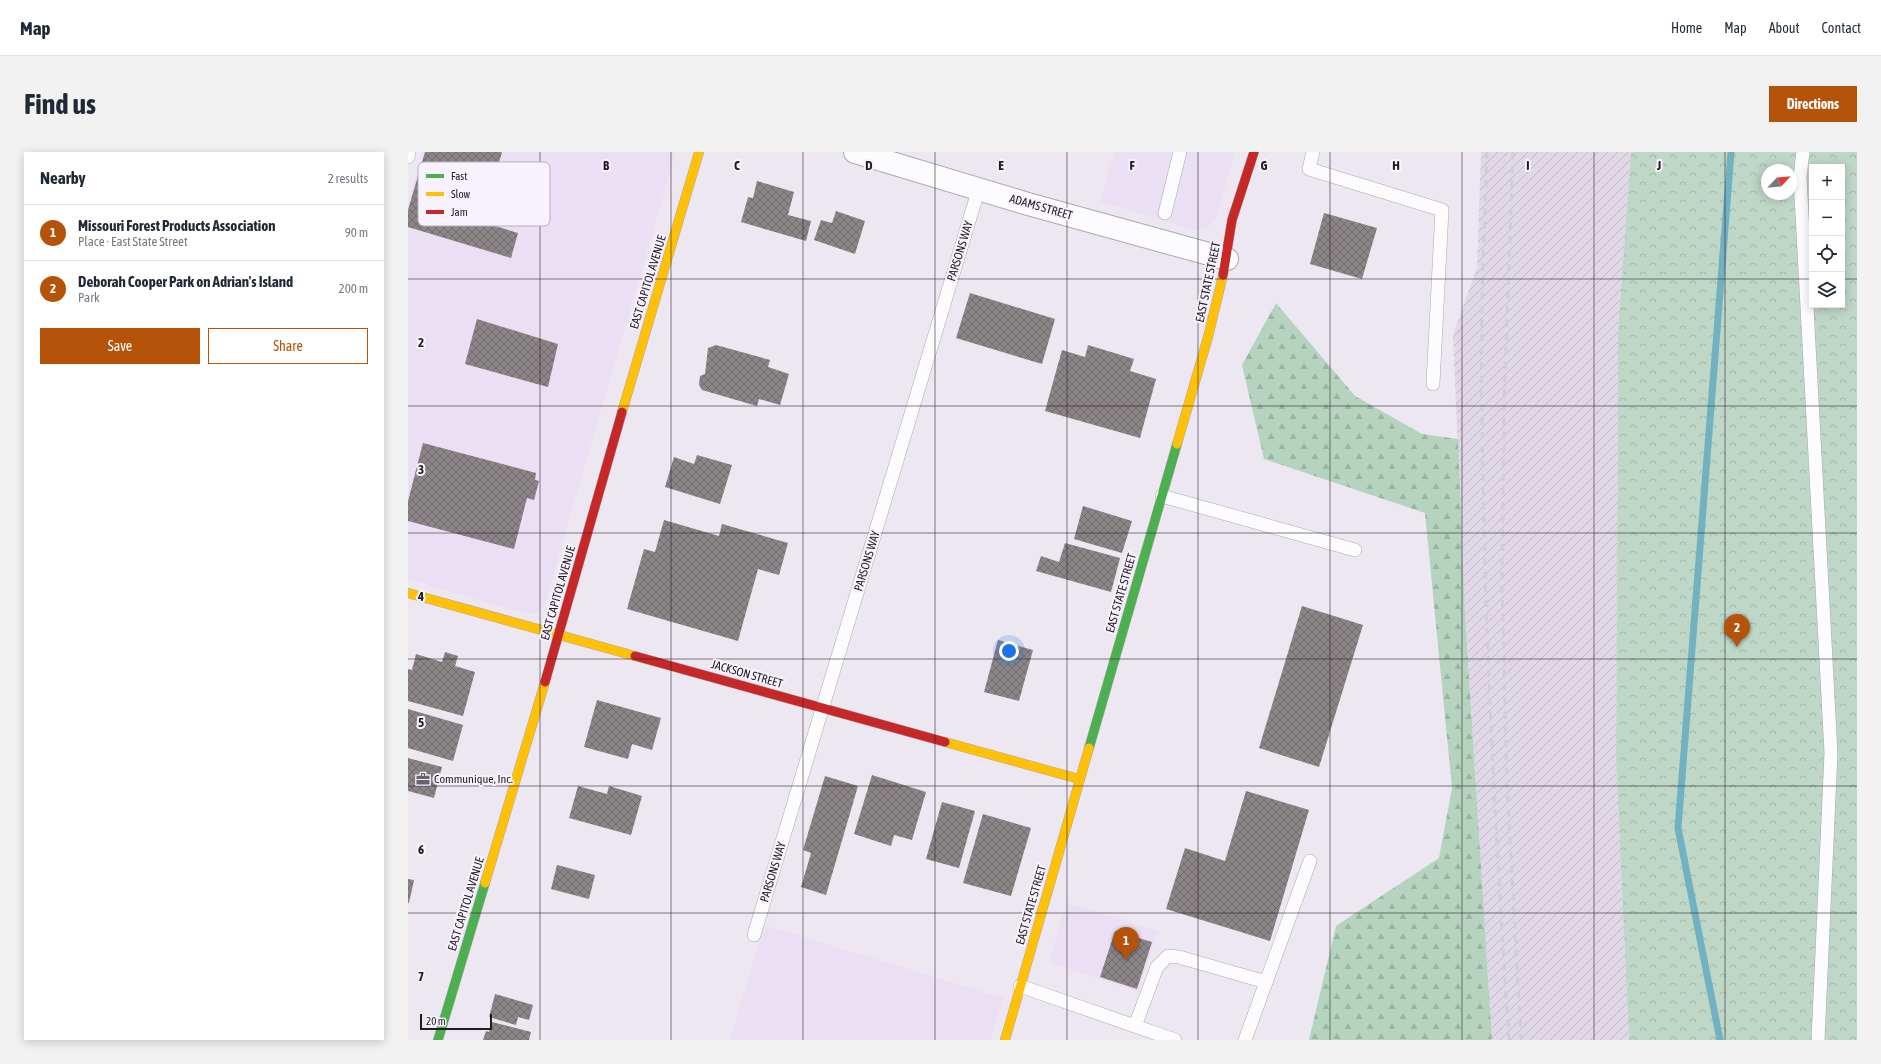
<!DOCTYPE html>
<html lang="en">
<head>
<meta charset="utf-8">
<style>
  :root { --surface:#fff; --page:#f2f2f3; --text:#1f2937; --muted:#747a83; --line:#e0e1e3; --accent:#b45309 }
  body { margin:0; font-family:"Asap Condensed",sans-serif; background:var(--page); color:var(--text) }
  .controls { position:absolute; right:12px; top:12px; display:grid; overflow:hidden; border-radius:0px; box-shadow:0 2px 10px #0003 }
  .controls button { width:36px; height:36px; display:grid; place-items:center; padding:0; border:0; border-bottom:1px solid var(--line); background:var(--surface); color:var(--text); font:20px sans-serif }
  .compass { position:absolute; left:1353px; top:12px; width:36px; height:36px; border-radius:50%; background:var(--surface); box-shadow:0 2px 10px #0003; rotate:64deg }
  .scale { position:absolute; left:12px; bottom:10px; width:72px; box-sizing:border-box; padding-left:4px; border:2px solid #201c23; border-top:0; font-size:11px; line-height:14px; white-space:nowrap; color:#201c23; -webkit-text-stroke:3px #f8f1fe; paint-order:stroke }
  .you { position:absolute; left:601px; top:499px; width:14px; height:14px; margin:-10px; border:3px solid #fff; border-radius:50%; background:#1a73e8; box-shadow:0 0 0 6px #1a73e833 }
  .badge { display:grid; place-items:center; width:26px; height:26px; border-radius:50%; background:var(--accent); color:#fff; font-size:13px; font-weight:700 }
  .pin { position:absolute; translate:-50% -33px; filter:drop-shadow(0 1px 2px #0008) }
  .pin::after { content:''; position:absolute; top:21px; width:14px; height:12px; background:inherit; clip-path:polygon(0 0,100% 0,50% 100%) }
  .list { margin:0; padding:0; list-style:none }
  h2 { display:flex; justify-content:space-between; align-items:center; height:52px; margin:0; padding:0 16px; font-size:17px }
  h2 small { font-size:13px; font-weight:400; color:var(--muted) }
  .list li { display:grid; grid-template-columns:26px 1fr auto; gap:12px; align-items:center; box-sizing:border-box; height:56px; padding:0 16px; border-top:1px solid var(--line) }
  .list b { display:block; font-size:15px; white-space:nowrap }
  .list p { margin:0; font-size:13px; white-space:nowrap; color:var(--muted) }
  .list em { font-size:13px; font-style:normal; color:var(--muted) }
  .actions { display:flex; gap:8px; padding:12px 16px }
  .actions a { flex:1; padding:9px 0; border:1px solid var(--accent); border-radius:0px; text-align:center; font-size:14px; color:var(--accent) }
  .actions .main { background:var(--accent); color:#fff }
  .icon { flex:none; width:22px; height:22px; fill:none; stroke:currentColor; stroke-width:2; stroke-linecap:round; stroke-linejoin:round }
  .map { position:relative; flex:none; width:1449px; height:888px; overflow:hidden; border-radius:0px }
  header { display:flex; align-items:center; gap:24px; box-sizing:border-box; height:56px; padding:0 20px; background:var(--surface); border-bottom:1px solid var(--line) }
  header strong { font-size:19px }
  nav { display:flex; gap:22px; margin-inline-start:auto; font-size:14px }
  .intro { display:flex; align-items:center; justify-content:space-between; box-sizing:border-box; height:96px; padding:0 24px }
  h1 { margin:0; font-size:28px }
  .button { padding:10px 18px; border-radius:0px; background:var(--accent); color:#fff; font-size:14px; font-weight:700 }
  main { display:flex; gap:24px; padding:0 24px }
  aside { flex:1; background:var(--surface); border-radius:0px; box-shadow:0 2px 10px #0003 }
  .map>svg:first-child { display:block }
  .built { fill:#eadff3 }
  .industrial { fill:url(#industrial-furrows) }
  .forest { fill:url(#forest-firs) }
  .park { fill:url(#park-crowns); fill-rule:evenodd }
  .lines { fill:none; stroke-linecap:round; stroke-linejoin:round }
  .stream { stroke:#72b2c0; stroke-width:7 }
  .building { fill:url(#building-cross-hatch) }
  .lane-casing { stroke:#ada8b1; stroke-width:14 }
  .street-casing { stroke:#ada8b1; stroke-width:24 }
  .fast-casing { stroke:#ada8b1; stroke-width:10 }
  .slow-casing { stroke:#ada8b1; stroke-width:10 }
  .jam-casing { stroke:#ada8b1; stroke-width:10 }
  .lane { stroke:#fcfbfd; stroke-width:13 }
  .street { stroke:#fcfbfd; stroke-width:22 }
  .fast { stroke:#4caf50; stroke-width:9 }
  .slow { stroke:#ffc107; stroke-width:9 }
  .jam { stroke:#c62828; stroke-width:9 }
  .rail { stroke:#cfced0; stroke-width:3; stroke-dasharray:7 7; stroke-linecap:butt }
  .grid { fill:none; stroke:#201c23; stroke-width:1; stroke-opacity:0.55 }
  .labels { text-anchor:middle; stroke-width:4; stroke-linejoin:round; paint-order:stroke }
  .street-label { font-size:12px; fill:#201c23; stroke:#f8f1fe }
  .poi-label { font-size:12px; fill:#201c23; stroke:#f8f1fe; text-anchor:start }
  .key { fill:#f8f1fe; stroke:#b7b1bc; stroke-width:1 }
  .key-label { font-size:11px; fill:#201c23 }
  .grid-label { font-size:13px; text-anchor:middle; font-weight:bold; fill:#201c23; stroke:#f8f1fe; stroke-width:4; stroke-linejoin:round; paint-order:stroke }
</style>
</head>
<body>
<header>
<strong>Map</strong>
<nav><a>Home</a><a>Map</a><a>About</a><a>Contact</a></nav>
</header>
<div class="intro"><h1>Find us</h1><a class="button">Directions</a></div>
<main>
<aside>
<h2>Nearby<small>2 results</small></h2>
<ul class="list">
<li><span class="badge">1</span><div><b>Missouri Forest Products Association</b><p>Place · East State Street</p></div><em>90 m</em></li>
<li><span class="badge">2</span><div><b>Deborah Cooper Park on Adrian's Island</b><p>Park</p></div><em>200 m</em></li>
</ul>
<div class="actions"><a class="main">Save</a><a>Share</a></div>
</aside>
<div class="map">
<svg width="1449" height="888" viewBox="0 0 1449 888">
  <defs>
    <pattern id="industrial-furrows" width="10" height="10" patternUnits="userSpaceOnUse"><rect width="10" height="10" fill="#e0d7e7"/><path d="M-1 1l2-2M0 10L10 0M9 11l2-2" fill="none" stroke="#c0b8c6"/></pattern>
    <pattern id="forest-firs" width="22" height="20" patternUnits="userSpaceOnUse"><rect width="22" height="20" fill="#b5d3be"/><path d="M5 1l3.5 6h-7zM16 11l3.5 6h-7z" fill="#9bb5a3"/></pattern>
    <pattern id="park-crowns" width="20" height="18" patternUnits="userSpaceOnUse"><rect width="20" height="18" fill="#bfd7c7"/><path d="M2 6a3 3 0 1 1 6 0M12 15a3 3 0 1 1 6 0" fill="none" stroke="#a4b8ab"/></pattern>
    <pattern id="building-cross-hatch" width="8" height="8" patternUnits="userSpaceOnUse"><rect width="8" height="8" fill="#8b8587"/><path d="M0 0l8 8M0 8l8-8" fill="none" stroke="#716c6e"/></pattern>
  </defs>
  <rect width="100%" height="100%" fill="#ede7f2"/>
  <g class="built">
    <path d="M15,0H268L137,451L133,458L126,461H116L0,427V50Z"/>
    <path d="M707,0H827L807,69L798,76L786,78L692,49Z"/>
    <path d="M659,751L750,779L730,840L641,810Z"/>
    <path d="M356,773L595,846L583,888H322Z"/>
  </g>
  <path class="industrial" d="M1073,0H1223L1210,179L1208,609L1221,888H1084L1057,462L1045,183L1069,116Z"/>
  <path class="forest" d="M868,151L947,244L1014,282L1050,287L1057,462L1084,888H901L928,774L1031,706L1044,636L1017,361L856,307L834,213Z"/>
  <path class="park" d="M1223,0H1449V888H1221L1208,609L1210,179ZM1404,15H1434V153H1404ZM1359,18H1383V42H1359Z"/>
  <g class="lines">
    <path class="stream" d="M1312,888L1270,676L1323,0"/>
  </g>
  <g class="building">
    <path d="M17,0H94L74,70L110,81L103,106L0,75V58Z"/>
    <path d="M349,29L386,40L380,63L403,69L398,89L333,70L340,45L345,46Z"/>
    <path d="M428,59L457,69L447,102L406,88L413,68L424,71Z"/>
    <path d="M916,61L969,76L954,127L902,112Z"/>
    <path d="M562,141L647,167L634,212L548,186Z"/>
    <path d="M69,167L150,192L140,235L57,212Z"/>
    <path d="M308,193L362,208L360,215L381,222L372,253L351,247L349,254L294,238L291,233L292,224L297,222L300,196Z"/>
    <path d="M680,193L726,207L722,219L748,227L732,286L637,259L654,198L677,205Z"/>
    <path d="M15,291L128,321L127,328L131,329L126,348L119,346L106,397L0,369V349Z"/>
    <path d="M289,303L324,313L312,352L257,335L266,305L286,312Z"/>
    <path d="M675,354L724,369L714,401L666,387Z"/>
    <path d="M256,368L311,384L314,372L380,391L371,423L350,417L330,489L219,457L236,397L247,400Z"/>
    <path d="M657,391L712,406L703,440L628,419L633,404L651,410Z"/>
    <path d="M894,454L955,473L911,615L851,596Z"/>
    <path d="M590,488L625,498L611,549L576,540Z"/>
    <path d="M37,500L50,504L47,514L67,520L55,564L0,549V517L4,518L8,502L34,510Z"/>
    <path d="M189,548L253,566L244,598L224,592L220,607L176,595Z"/>
    <path d="M0,557L55,573L45,609L0,596Z"/>
    <path d="M0,606L34,615L26,646L0,639Z"/>
    <path d="M464,623L518,640L504,688L486,683L483,694L446,682Z"/>
    <path d="M417,624L450,634L418,743L393,735L403,701L395,698Z"/>
    <path d="M170,634L199,642L201,634L234,644L223,683L161,666Z"/>
    <path d="M838,639L901,658L862,789L758,757L777,696L817,709Z"/>
    <path d="M534,650L567,659L551,716L518,707Z"/>
    <path d="M575,662L623,676L603,744L555,731Z"/>
    <path d="M149,713L187,723L181,747L143,737Z"/>
    <path d="M0,727L6,728L1,751H0Z"/>
    <path d="M707,779L744,790L729,837L692,825Z"/>
    <path d="M87,842L125,853L121,868L110,865L108,873L81,865Z"/>
    <path d="M84,870L123,880L121,888H75L78,879L81,880Z"/>
  </g>
  <g class="lines">
    <g class="lane-casing">
      <g id="lane">
        <path d="M905,0L901,17L1034,58L1025,232"/>
        <path d="M1395,0L1392,25L1423,601L1410,888"/>
        <path d="M0,5L1,0"/>
        <path d="M757,61L772,0"/>
        <path d="M754,344L947,398"/>
        <path d="M346,783L571,36"/>
        <path d="M612,834L767,888"/>
        <path d="M727,874L749,815L760,804L771,805L858,830"/>
        <path d="M837,888L902,709"/>
      </g>
    </g>
    <g class="street-casing">
      <path id="street" d="M447,0L620,52L819,107"/>
    </g>
    <g class="fast-casing">
      <g id="fast">
        <path d="M681,596L769,292"/>
        <path d="M30,888L77,731"/>
      </g>
    </g>
    <g class="slow-casing">
      <g id="slow">
        <path d="M214,260L291,0"/>
        <path d="M769,292L800,185L815,123"/>
        <path d="M0,441L227,504"/>
        <path d="M537,590L671,627"/>
        <path d="M77,731L137,530"/>
        <path d="M597,888L681,596"/>
      </g>
    </g>
    <g class="jam-casing">
      <g id="jam">
        <path d="M815,123L824,68L846,0"/>
        <path d="M227,504L537,590"/>
        <path d="M137,530L214,260"/>
      </g>
    </g>
    <use href="#lane" class="lane"/>
    <use href="#street" class="street"/>
    <use href="#fast" class="fast"/>
    <use href="#slow" class="slow"/>
    <use href="#jam" class="jam"/>
    <g class="rail">
      <path d="M1079,0C1076,86 1072,173 1074,259C1076,469 1087,678 1101,888"/>
      <path d="M1105,0L1096,252L1094,434L1099,632L1113,888"/>
    </g>
  </g>
  <path class="grid" d="M132,0V888M263,0V888M395,0V888M527,0V888M659,0V888M790,0V888M922,0V888M1054,0V888M1186,0V888M1317,0V888M0,127H1404M1434,127H1449M0,254H1449M0,381H1449M0,507H1449M0,634H1449M0,761H1449"/>
  <defs>
    <g id="office-bare" transform="scale(1.08)"><path d="M-6-3h4V-5.5h4V-3h4V5H-6ZM-1-4.5V-3h2v-1.5ZM-6 0V1H6V0Z" fill="#68636b" stroke="#f8f1fe" stroke-width="2.5" paint-order="stroke"/></g>
  </defs>
  <g fill-rule="evenodd">
    <use href="#office-bare" x="15" y="627"/>
  </g>
  <g class="labels">
    <g class="street-label">
      <text transform="translate(633 55) rotate(16)" y="4">ADAMS STREET</text>
      <text transform="translate(552 99) rotate(-73)" y="4">PARSONS WAY</text>
      <text transform="translate(240 130) rotate(-73)" y="4">EAST CAPITOL AVENUE</text>
      <text transform="translate(800 130) rotate(-78)" y="4">EAST STATE STREET</text>
      <text transform="translate(459 409) rotate(-73)" y="4">PARSONS WAY</text>
      <text transform="translate(150 441) rotate(-74)" y="4">EAST CAPITOL AVENUE</text>
      <text transform="translate(713 441) rotate(-74)" y="4">EAST STATE STREET</text>
      <text transform="translate(339 522) rotate(16)" y="4">JACKSON STREET</text>
      <text transform="translate(365 720) rotate(-73)" y="4">PARSONS WAY</text>
      <text transform="translate(58 752) rotate(-73)" y="4">EAST CAPITOL AVENUE</text>
      <text transform="translate(623 753) rotate(-74)" y="4">EAST STATE STREET</text>
    </g>
    <g class="poi-label">
      <text x="26" y="631">Communique, Inc.</text>
    </g>
  </g>
  <rect x="10" y="10" width="132" height="64" rx="6" class="key"/>
  <rect x="18" y="22" width="18" height="4" fill="#4caf50"/>
  <rect x="18" y="40" width="18" height="4" fill="#ffc107"/>
  <rect x="18" y="58" width="18" height="4" fill="#c62828"/>
  <g class="key-label">
    <text x="43" y="28">Fast</text>
    <text x="43" y="46">Slow</text>
    <text x="43" y="64">Jam</text>
  </g>
  <g class="grid-label">
    <text x="198" y="18">B</text>
    <text x="329" y="18">C</text>
    <text x="461" y="18">D</text>
    <text x="593" y="18">E</text>
    <text x="724" y="18">F</text>
    <text x="856" y="18">G</text>
    <text x="988" y="18">H</text>
    <text x="1120" y="18">I</text>
    <text x="1251" y="18">J</text>
    <text x="13" y="195">2</text>
    <text x="13" y="322">3</text>
    <text x="13" y="449">4</text>
    <text x="13" y="575">5</text>
    <text x="13" y="702">6</text>
    <text x="13" y="829">7</text>
  </g>
</svg>
<div class="controls">
<button>+</button>
<button>−</button>
<button><svg class="icon" aria-label="locate" viewBox="0 0 24 24"><circle cx="12" cy="12" r="6"/><path d="M12 2v4M12 18v4M2 12h4M18 12h4"/></svg></button>
<button><svg class="icon" aria-label="layers" viewBox="0 0 24 24"><path d="M12 4l9 5-9 5-9-5zM3 14l9 5 9-5"/></svg></button>
</div>
<svg class="compass" viewBox="-18 -18 36 36"><path d="M0-13l5 13h-10z" fill="#e53935"/><path d="M0 13l5-13h-10z" fill="#747a83"/></svg>
<div class="scale">20 m</div>
<div class="you"></div>
<div class="pin badge" style="left:718px;top:808px">1</div>
<div class="pin badge" style="left:1329px;top:495px">2</div>
</div>
</main>
</body>
</html>
